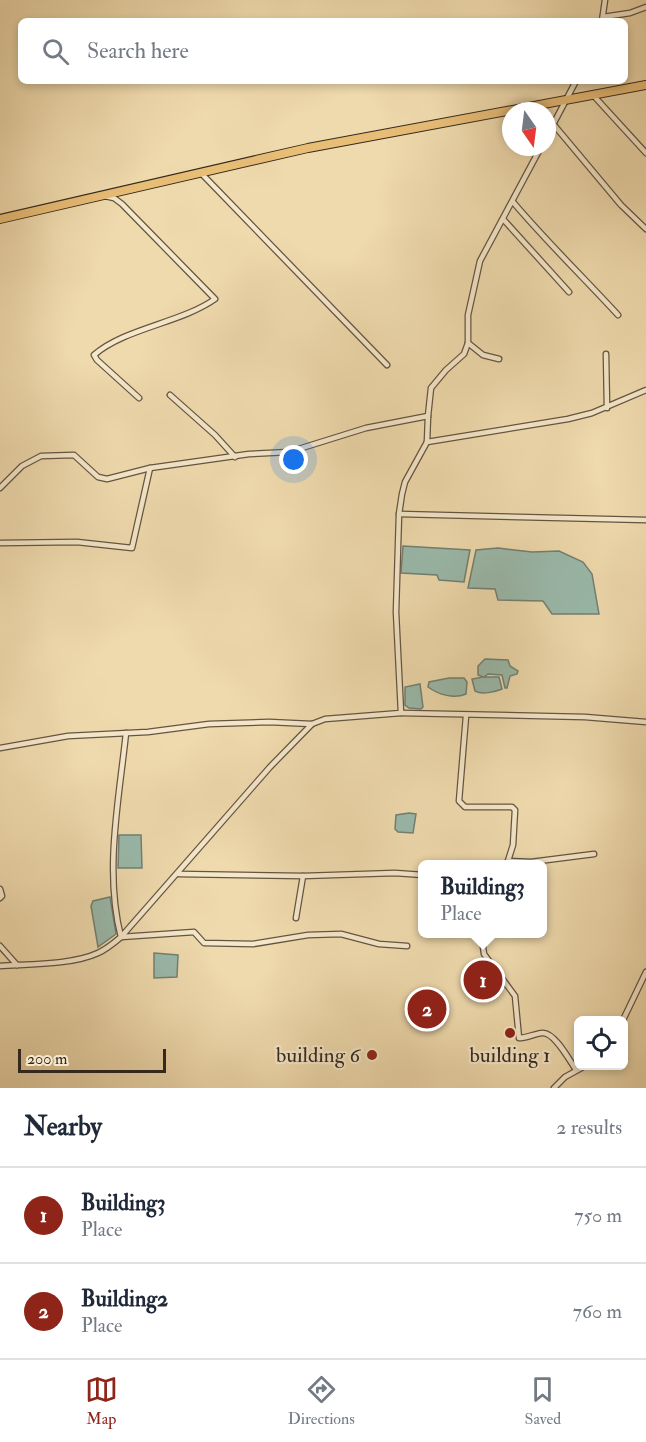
<!DOCTYPE html>
<html lang="en">
<head>
<meta charset="utf-8">
<style>
  :root { --surface:#fff; --page:#f2f2f3; --text:#1f2937; --muted:#747a83; --line:#e0e1e3; --accent:#8f2418 }
  body { margin:0; font-family:"IM FELL Double Pica",serif; background:var(--page); color:var(--text) }
  .controls { position:absolute; right:18px; bottom:18px; display:grid; overflow:hidden; border-radius:9px; box-shadow:0 3px 9px #0003 }
  .controls button { width:54px; height:54px; display:grid; place-items:center; padding:0; border:0; border-bottom:2px solid var(--line); background:var(--surface); color:var(--text); font:30px sans-serif }
  .compass { position:absolute; left:502px; top:102px; width:54px; height:54px; border-radius:50%; background:var(--surface); box-shadow:0 3px 9px #0003; rotate:166deg }
  .scale { position:absolute; left:18px; bottom:15px; width:148px; box-sizing:border-box; padding-left:6px; border:3px solid #35291e; border-top:0; font-size:16px; line-height:21px; white-space:nowrap; color:#35291e; -webkit-text-stroke:4px #f5e7ca; paint-order:stroke }
  .you { position:absolute; left:294px; top:460px; width:21px; height:21px; margin:-15px; border:4px solid #fff; border-radius:50%; background:#1a73e8; box-shadow:0 0 0 9px #1a73e833 }
  .badge { display:grid; place-items:center; width:39px; height:39px; border-radius:50%; background:var(--accent); color:#fff; font-size:20px; font-weight:700 }
  .pin { position:absolute; translate:-50% -50%; border:3px solid #fff; box-shadow:0 2px 6px #0006 }
  .popup { position:absolute; left:418px; top:860px; width:129px; height:78px; box-sizing:border-box; display:grid; place-content:center; border-radius:9px; background:var(--surface); filter:drop-shadow(0 2px 4px #0005); font-size:20px; white-space:nowrap; color:var(--muted) }
  .popup b { font-size:22px; color:var(--text) }
  .popup::after { content:''; position:absolute; left:50%; top:100%; margin-left:-12px; border:12px solid transparent; border-top-color:var(--surface) }
  .list { margin:0; padding:0; list-style:none }
  h2 { display:flex; justify-content:space-between; align-items:center; height:78px; margin:0; padding:0 24px; font-size:26px }
  h2 small { font-size:20px; font-weight:400; color:var(--muted) }
  .list li { display:grid; grid-template-columns:39px 1fr auto; gap:18px; align-items:center; box-sizing:border-box; height:96px; padding:0 24px; border-top:2px solid var(--line) }
  .list b { display:block; font-size:22px; white-space:nowrap }
  .list p { margin:0; font-size:20px; white-space:nowrap; color:var(--muted) }
  .list em { font-size:20px; font-style:normal; color:var(--muted) }
  .icon { flex:none; width:33px; height:33px; fill:none; stroke:currentColor; stroke-width:2; stroke-linecap:round; stroke-linejoin:round }
  .map { position:relative; flex:none; width:646px; height:1088px; overflow:hidden }
  .search { position:absolute; background:var(--surface); box-shadow:0 3px 9px #0003; left:18px; right:18px; top:18px; height:66px; display:flex; align-items:center; gap:15px; box-sizing:border-box; padding:0 21px; border-radius:9px; color:var(--muted); font-size:22px }
  .sheet { height:270px; background:var(--surface) }
  nav { display:flex; justify-content:space-around; align-items:center; box-sizing:border-box; height:84px; border-top:2px solid var(--line); background:var(--surface); font-size:16px; color:var(--muted) }
  nav a { display:grid; justify-items:center; gap:3px }
  nav .on { color:var(--accent) }
  .map>svg:first-child { display:block }
  .water { fill:#9abaac; stroke:#728073; stroke-width:1.5 }
  .lines { fill:none; stroke-linecap:round; stroke-linejoin:round }
  .street-casing { stroke:#645542; stroke-width:7 }
  .primary-casing { stroke:#35291e; stroke-width:10 }
  .street { stroke:#f5e7ca; stroke-width:4.5 }
  .primary { stroke:#e8bd76; stroke-width:8 }
  .poi-dot { fill:#8f2418; stroke:#f5e7ca; stroke-width:2 }
  .labels { text-anchor:middle; stroke-width:4.5; stroke-linejoin:round; paint-order:stroke }
  .poi-label { font-size:21px; fill:#35291e; stroke:#f5e7ca; text-anchor:end }
</style>
</head>
<body>
<div class="map">
<svg width="646" height="1088" viewBox="0 0 646 1088">
  <rect width="100%" height="100%" fill="#efdaad"/>
  <filter id="stains"><feTurbulence type="fractalNoise" baseFrequency=".00333" numOctaves="4"/><feColorMatrix values="0 0 0 0 .2 0 0 0 0 .09 0 0 0 0 .02 0 0 0 .5 -.17"/></filter>
  <radialGradient id="worn" r=".72"><stop offset=".6" stop-color="#630" stop-opacity="0"/><stop offset="1" stop-color="#630" stop-opacity=".3"/></radialGradient>
  <g class="water">
    <path d="M403,546L470,550L464,582L439,580L437,575L401,573Z"/>
    <path d="M498,548L532,552L559,551L583,562L592,574L599,614H552L543,601L498,600L495,589L468,588L476,550Z"/>
    <path d="M485,659L508,660L510,666L518,671L517,674L510,676L507,688H505L502,675L488,674L484,677H499L502,689C495,692 482,695 475,691L472,679L483,677L478,675V666Z"/>
    <path d="M449,678H464L467,682L466,694C454,699 439,695 428,687L429,682Z"/>
    <path d="M420,684L423,707L421,709L409,708L405,705V687Z"/>
    <path d="M409,813L416,814L413,833L398,832L395,829L396,815Z"/>
    <path d="M119,835H141L142,868H118Z"/>
    <path d="M110,897L116,934L98,947L91,906L93,901Z"/>
    <path d="M154,953L178,955L177,977L154,978Z"/>
  </g>
  <g class="lines">
    <g class="street-casing">
      <g id="street">
        <path d="M603,17L630,13L646,7"/>
        <path d="M602,21L605,0"/>
        <path d="M593,95L646,153"/>
        <path d="M554,125L621,205L646,229"/>
        <path d="M547,136L576,81"/>
        <path d="M201,173L387,365"/>
        <path d="M105,196L114,198L122,204L215,299C181,323 125,328 94,355L97,360L139,398"/>
        <path d="M513,202C546,241 583,277 618,315"/>
        <path d="M503,219L569,292"/>
        <path d="M468,343L483,355L499,359"/>
        <path d="M606,354L607,408"/>
        <path d="M170,395L215,435L235,457"/>
        <path d="M427,442L568,419L592,413L646,390"/>
        <path d="M0,488L22,466L41,456L74,455L98,477L107,479L150,468L249,454L289,452L366,428L428,416"/>
        <path d="M399,514L646,520"/>
        <path d="M0,543L77,542L132,548L150,468"/>
        <path d="M401,713L585,717L646,722"/>
        <path d="M466,716L459,801L465,807H512L515,810L513,845L507,864"/>
        <path d="M126,733C119,800 104,871 121,937L194,932L204,943L253,944L308,935L341,934L379,944L407,946"/>
        <path d="M0,748L68,736L148,732L209,724L269,722L312,724"/>
        <path d="M508,861L531,862L594,854"/>
        <path d="M179,874L303,876L395,873L423,875"/>
        <path d="M0,889L2,896L0,898"/>
        <path d="M296,918L303,876"/>
        <path d="M485,934L483,947L484,954L515,996L519,1038C526,1038 534,1034 542,1033C554,1031 570,1061 576,1070"/>
        <path d="M0,946L17,965"/>
        <path d="M0,966C29,964 72,965 98,953C107,949 114,943 121,937L270,767L312,724L325,719L401,713L396,612L399,514L402,494L405,482L427,442L428,416L431,388L446,370L464,354L468,343V315L480,261L541,147"/>
        <path d="M623,1020L646,972"/>
        <path d="M554,1088L565,1077L585,1066"/>
      </g>
    </g>
    <g class="primary-casing">
      <path id="primary" d="M0,219L308,148L646,85"/>
    </g>
    <use href="#street" class="street"/>
    <use href="#primary" class="primary"/>
  </g>
  <g class="poi-dot">
    <circle cx="510" cy="1033" r="6"/>
    <circle cx="372" cy="1055" r="6"/>
  </g>
  <g class="labels">
    <g class="poi-label">
      <text x="360" y="1062">building 6</text>
      <text x="510" y="1062" text-anchor="middle">building 1</text>
    </g>
  </g>
  <rect width="100%" height="100%" filter="url(#stains)"/>
  <rect width="100%" height="100%" fill="url(#worn)"/>
</svg>
<div class="controls">
<button><svg class="icon" aria-label="locate" viewBox="0 0 24 24"><circle cx="12" cy="12" r="6"/><path d="M12 2v4M12 18v4M2 12h4M18 12h4"/></svg></button>
</div>
<svg class="compass" viewBox="-18 -18 36 36"><path d="M0-13l5 13h-10z" fill="#e53935"/><path d="M0 13l5-13h-10z" fill="#747a83"/></svg>
<div class="scale">200 m</div>
<div class="you"></div>
<div class="pin badge" style="left:483px;top:980px">1</div>
<div class="popup"><b>Building3</b>Place</div>
<div class="pin badge" style="left:427px;top:1009px">2</div>
<div class="search"><svg class="icon" aria-label="search" viewBox="0 0 24 24"><circle cx="10" cy="10" r="6"/><path d="M15 15l6 6"/></svg>Search here</div>
</div>
<section class="sheet">
<h2>Nearby<small>2 results</small></h2>
<ul class="list">
<li><span class="badge">1</span><div><b>Building3</b><p>Place</p></div><em>750 m</em></li>
<li><span class="badge">2</span><div><b>Building2</b><p>Place</p></div><em>760 m</em></li>
</ul>
</section>
<nav>
<a class="on"><svg class="icon" aria-label="map" viewBox="0 0 24 24"><path d="M3 6l6-2 6 2 6-2v14l-6 2-6-2-6 2zM9 4v14M15 6v14"/></svg>Map</a>
<a><svg class="icon" aria-label="directions" viewBox="0 0 24 24"><path d="M12 3l9 9-9 9-9-9zM9 14v-3h6M13 9l2 2-2 2"/></svg>Directions</a>
<a><svg class="icon" aria-label="saved" viewBox="0 0 24 24"><path d="M7 4h10v16l-5-4-5 4z"/></svg>Saved</a>
</nav>
</body>
</html>
